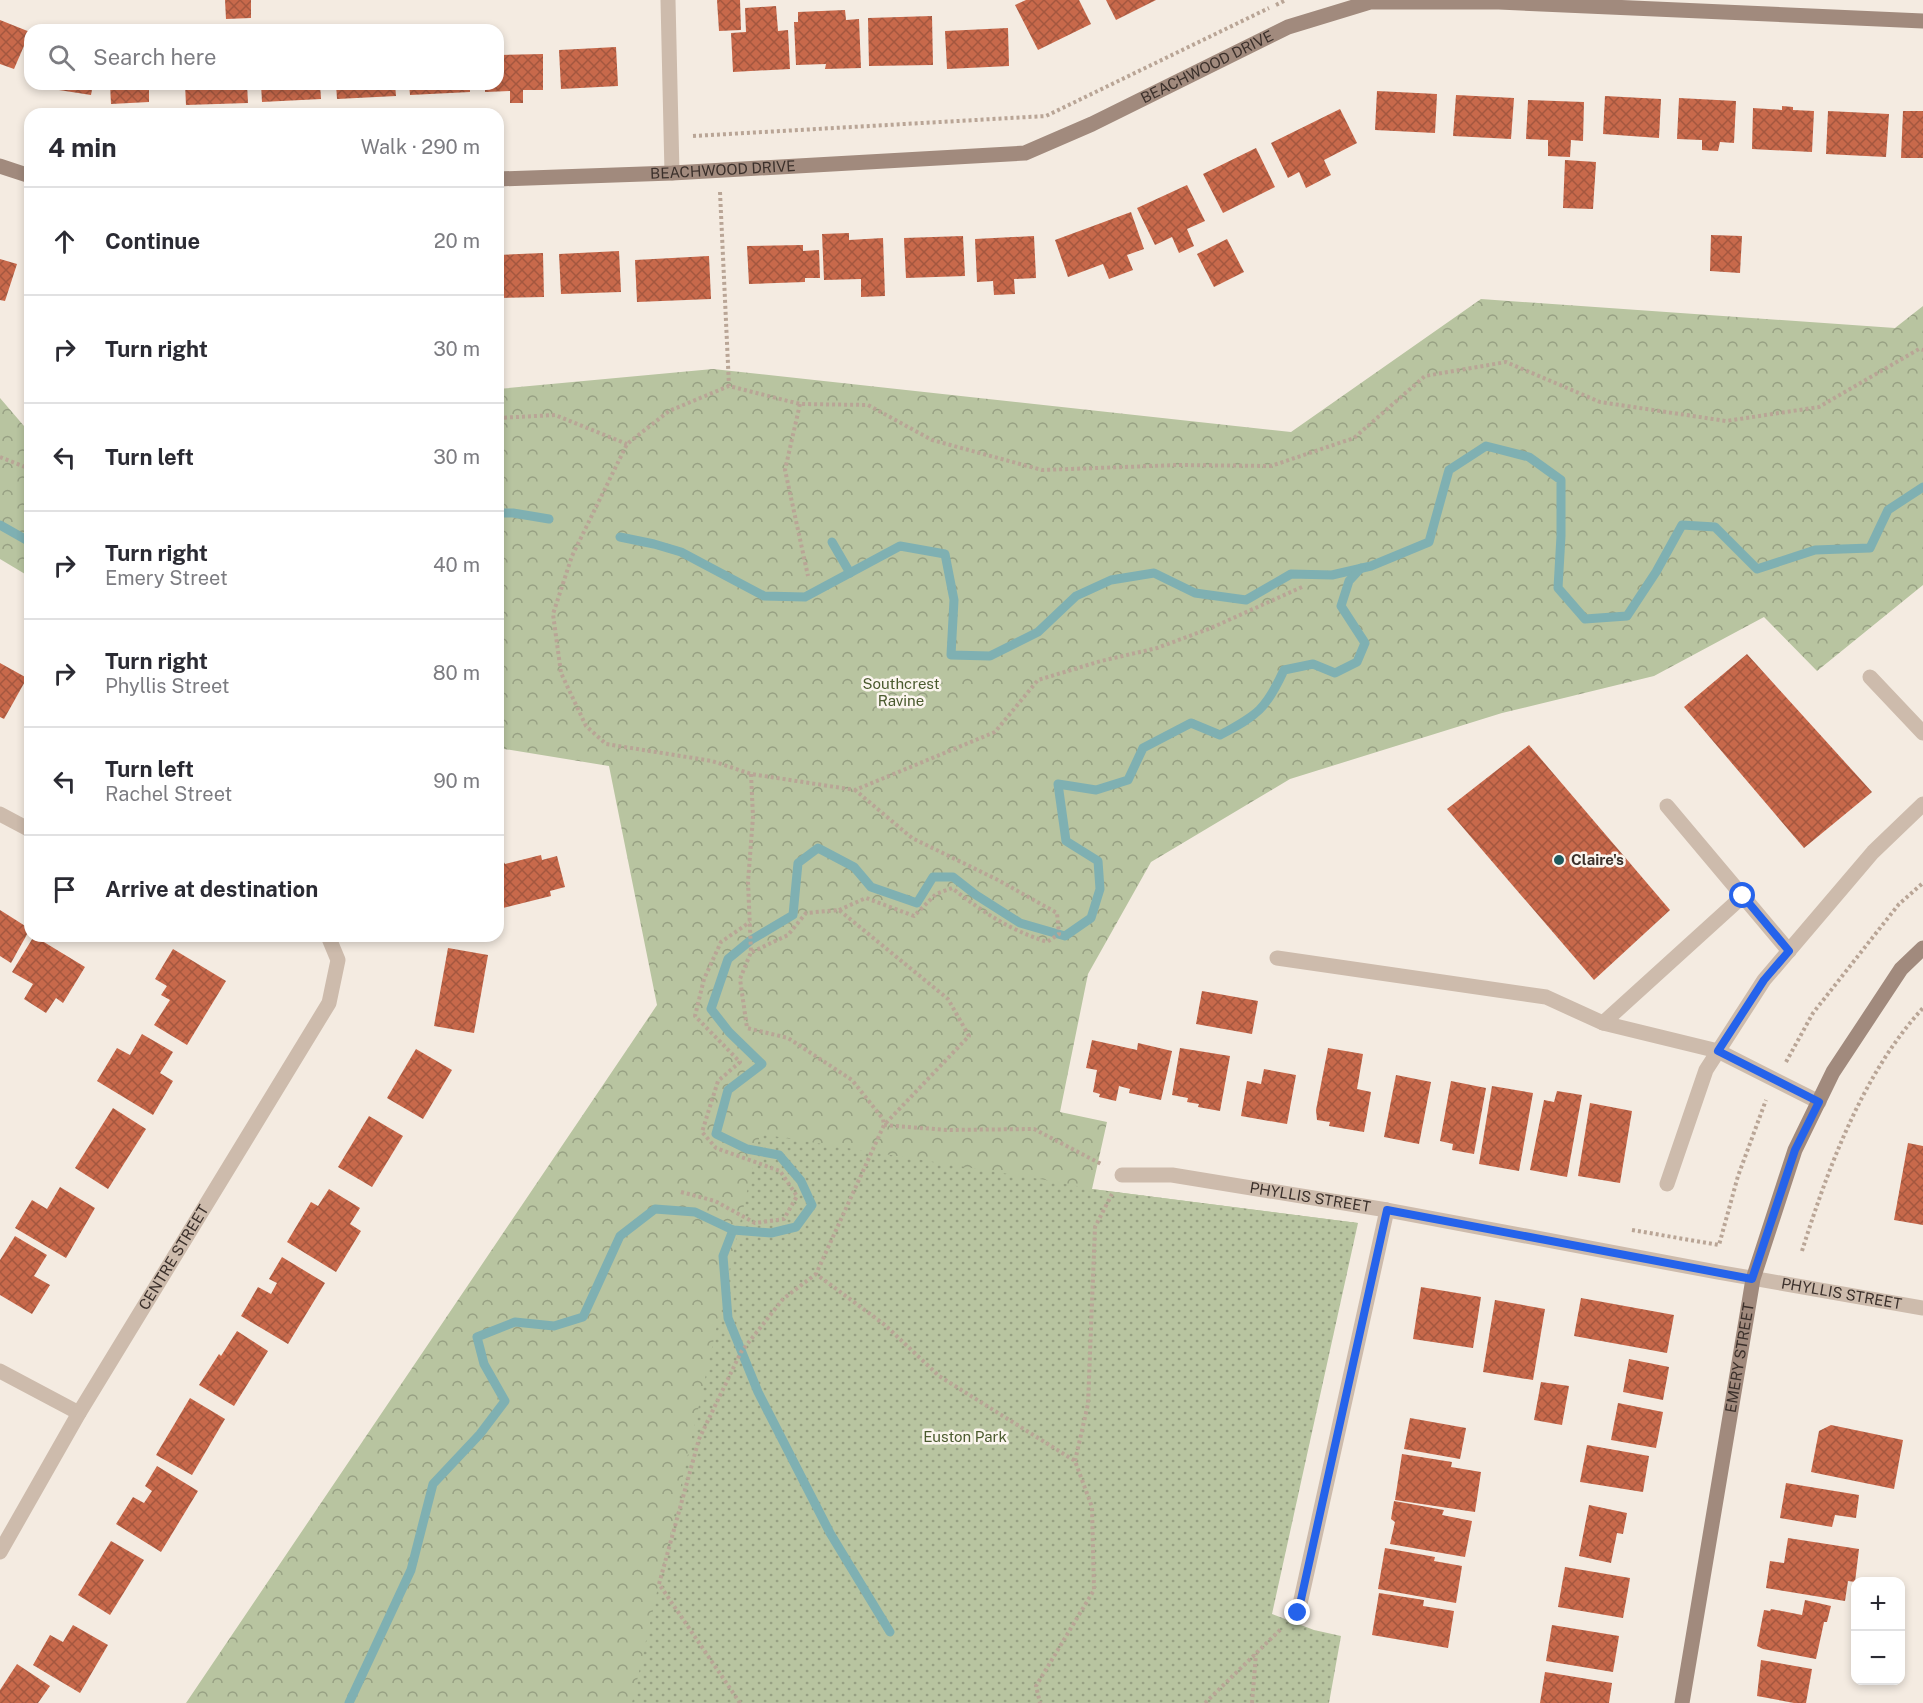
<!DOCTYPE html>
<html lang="en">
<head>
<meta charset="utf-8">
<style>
  :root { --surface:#fff; --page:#f7f7f7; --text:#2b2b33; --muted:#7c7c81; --line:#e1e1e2 }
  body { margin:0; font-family:"Public Sans",sans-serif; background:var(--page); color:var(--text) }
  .controls { position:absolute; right:18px; bottom:18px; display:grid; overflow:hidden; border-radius:12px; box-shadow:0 3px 9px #0003 }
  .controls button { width:54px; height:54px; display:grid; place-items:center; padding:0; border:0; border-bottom:2px solid var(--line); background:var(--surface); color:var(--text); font:30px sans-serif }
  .stop { position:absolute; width:18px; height:18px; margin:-14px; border:4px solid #2563eb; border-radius:50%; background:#fff }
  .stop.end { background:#2563eb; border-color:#fff; box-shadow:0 2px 6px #0008 }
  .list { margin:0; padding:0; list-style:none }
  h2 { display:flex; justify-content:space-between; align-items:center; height:78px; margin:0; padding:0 24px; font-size:26px }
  h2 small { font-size:20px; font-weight:400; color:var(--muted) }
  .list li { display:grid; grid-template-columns:39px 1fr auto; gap:18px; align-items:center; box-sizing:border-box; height:108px; padding:0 24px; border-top:2px solid var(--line) }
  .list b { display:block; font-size:22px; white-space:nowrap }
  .list p { margin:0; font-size:20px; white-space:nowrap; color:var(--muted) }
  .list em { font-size:20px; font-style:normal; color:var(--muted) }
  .icon { flex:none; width:33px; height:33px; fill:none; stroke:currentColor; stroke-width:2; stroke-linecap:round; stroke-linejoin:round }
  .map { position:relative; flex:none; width:1923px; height:1703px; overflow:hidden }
  .search { position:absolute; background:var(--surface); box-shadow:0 3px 9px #0003; left:24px; top:24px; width:480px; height:66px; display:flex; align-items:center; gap:15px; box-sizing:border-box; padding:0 21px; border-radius:18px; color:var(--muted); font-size:22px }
  .panel { position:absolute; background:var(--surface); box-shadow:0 3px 9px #0003; left:24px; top:108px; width:480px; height:834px; border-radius:18px }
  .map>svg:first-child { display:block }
  .forest { fill:url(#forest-crowns) }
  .park { fill:url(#park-dots) }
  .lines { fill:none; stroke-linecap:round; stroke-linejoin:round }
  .stream { stroke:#7fb0b2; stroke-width:9 }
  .building { fill:url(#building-cross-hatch) }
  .path { stroke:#b9a596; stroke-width:4; stroke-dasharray:3 3; stroke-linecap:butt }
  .lane { stroke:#cdbbac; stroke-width:15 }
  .street { stroke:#cdbbac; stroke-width:15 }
  .secondary { stroke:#a18a7d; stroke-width:15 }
  .route { stroke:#2563eb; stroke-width:8 }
  .poi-dot { fill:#1f5a5e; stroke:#fbf5ee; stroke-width:2 }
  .labels { text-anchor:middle; stroke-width:5; stroke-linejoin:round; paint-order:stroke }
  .street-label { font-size:15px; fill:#3b302b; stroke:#fbf5ee }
  .park-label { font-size:15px; fill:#4a5a2e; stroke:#fbf5ee }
  .poi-label { font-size:15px; font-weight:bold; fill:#3b302b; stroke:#fbf5ee; text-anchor:start }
</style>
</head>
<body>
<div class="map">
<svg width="1923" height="1703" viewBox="0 0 1923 1703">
  <defs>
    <pattern id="forest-crowns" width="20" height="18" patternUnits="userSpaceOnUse" patternTransform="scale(1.5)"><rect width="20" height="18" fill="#b8c4a0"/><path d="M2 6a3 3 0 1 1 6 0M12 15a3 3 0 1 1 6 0" fill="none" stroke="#97a083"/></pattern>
    <pattern id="park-dots" width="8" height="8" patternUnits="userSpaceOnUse" patternTransform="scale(1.5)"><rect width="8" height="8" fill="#b8c4a0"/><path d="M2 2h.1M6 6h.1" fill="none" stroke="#97a083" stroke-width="1.8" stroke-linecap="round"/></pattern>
    <pattern id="building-cross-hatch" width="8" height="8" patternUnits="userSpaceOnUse" patternTransform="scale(1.5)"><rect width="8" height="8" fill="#c8694b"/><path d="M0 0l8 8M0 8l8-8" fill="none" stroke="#a4573f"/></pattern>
  </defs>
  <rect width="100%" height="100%" fill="#f4ebe1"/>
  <g class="forest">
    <path d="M1481,299L1895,328L1923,306V585L1817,671L1764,617L1654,676L1502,713L1290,779L1151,862L1088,974L1060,1112L1107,1122L1092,1189L1358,1223L880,1703H186L657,1005L609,766L498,748V389L713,369L1291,432Z"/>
    <path d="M0,398L30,433V577L0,559Z"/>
  </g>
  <path class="park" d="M760,1134L1046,1180L1092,1189L1358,1223L1272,1614L1314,1630L1341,1636L1329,1703H632Z"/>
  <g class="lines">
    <g class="stream">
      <path d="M498,513H513L549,519"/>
      <path d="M0,525L30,542"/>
      <path d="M620,537L654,544L681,552L764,596L805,597L900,546L945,554L954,600L951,655L990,656L1038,632L1076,596L1111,580L1154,573L1195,593L1246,600L1291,574L1332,575L1371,566L1429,542L1449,470L1486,446L1529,457L1561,480V536L1558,588L1585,619L1627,616L1656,572L1682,525L1715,527L1757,569L1815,550L1870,548L1888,510L1923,487"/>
      <path d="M832,542L850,573"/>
      <path d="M733,1230L723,1256L728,1318L758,1392L830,1533L890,1632"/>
      <path d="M349,1703L411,1570L433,1484L480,1434L505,1401L484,1364L477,1337L515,1322L554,1326L583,1317L620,1236L655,1209L695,1212L733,1230L771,1233L796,1227L812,1205L801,1181L779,1155L747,1149L716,1134L728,1090L762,1064L729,1032L711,1009L728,959L751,940L793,915L798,863L818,848L854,867L871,887L917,903L933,877H953L976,895L1020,923L1065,936L1091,918L1100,889L1098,861L1066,841L1058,784L1096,790L1128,780L1143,748L1191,723L1220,735C1258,715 1266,709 1284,670L1313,664L1335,673L1357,662L1365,643L1341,606L1349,581L1361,568"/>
    </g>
  </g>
  <g class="building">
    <path d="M225,0H251V18L226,19Z"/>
    <path d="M717,0H740L741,30L719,31Z"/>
    <path d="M1026,0H1079L1091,24L1038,50L1015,5Z"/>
    <path d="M1106,0H1156L1116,20Z"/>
    <path d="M776,6L778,31L788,30L790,69L733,72L731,33L746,32L745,8Z"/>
    <path d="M845,10L846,20L859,19L861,68L825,69L826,64L796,65L794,22H798V12Z"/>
    <path d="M932,16L933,65L869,66L868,18Z"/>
    <path d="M0,20L30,32L14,69L0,64Z"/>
    <path d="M1008,28L1009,66L947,69L945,31Z"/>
    <path d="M616,47L618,86L561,89L559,50Z"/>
    <path d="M543,54V90H523V103H510V91L485,92V84H498V55Z"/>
    <path d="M33,84H93L91,95L33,86Z"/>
    <path d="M110,84H173V87L149,89V102L111,104Z"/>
    <path d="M185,84H247L248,103L186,105Z"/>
    <path d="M261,84H320L321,99L262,102Z"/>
    <path d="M336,84H395L396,96L337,99Z"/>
    <path d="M409,84H470V92L410,95Z"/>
    <path d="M1377,91L1437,94L1435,133L1375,130Z"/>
    <path d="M1456,95L1514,98L1511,139L1453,136Z"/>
    <path d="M1605,96L1661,99L1659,138L1603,134Z"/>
    <path d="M1679,98L1736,101L1734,143L1720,142L1718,151L1702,150V140L1677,139Z"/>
    <path d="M1528,100L1584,102L1583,141L1571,140L1570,157L1548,156V140L1526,139Z"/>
    <path d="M1782,106L1793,107V110L1814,111L1812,152L1752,149L1753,108L1782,110Z"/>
    <path d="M1340,109L1357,143L1324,160L1331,175L1306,188L1299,172L1288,178L1271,143Z"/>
    <path d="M1828,111L1889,114L1886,157L1826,154Z"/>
    <path d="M1903,111H1923V158H1901Z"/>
    <path d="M1256,148L1275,187L1223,213L1203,174Z"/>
    <path d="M1565,160L1596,162L1593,209L1563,208Z"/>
    <path d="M1187,185L1205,221L1187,229L1194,246L1179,253L1172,237L1155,245L1137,208Z"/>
    <path d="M1131,212L1144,249L1127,255L1133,270L1109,279L1103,264L1068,277L1055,240Z"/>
    <path d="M849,233V240L883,238L885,296L861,297V279L824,280L822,234Z"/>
    <path d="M1711,235L1742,236L1740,273L1710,271Z"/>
    <path d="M963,236L965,276L906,278L904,238Z"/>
    <path d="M1034,236L1036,278L1014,279L1015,294L994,295L993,281L977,282L975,239Z"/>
    <path d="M1227,239L1244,272L1214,287L1197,254Z"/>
    <path d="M803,245V251L819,250L820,278H805V282L749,284L747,246Z"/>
    <path d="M619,251L621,292L561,294L559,254Z"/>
    <path d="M543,253L544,297L498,298V255Z"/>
    <path d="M709,256L711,299L637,302L635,260Z"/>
    <path d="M0,259L17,264L5,301L0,300Z"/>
    <path d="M1747,654L1872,792L1804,848L1684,707Z"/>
    <path d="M0,663L27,678L4,719L0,717Z"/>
    <path d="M1529,745L1670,910L1594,980L1447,809Z"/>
    <path d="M498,852L505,864L541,855L542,860L557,856L565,887L550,891L551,896L503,908L498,888Z"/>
    <path d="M0,910L30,929L11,963L0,956Z"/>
    <path d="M34,936L85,967L63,1003L56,998L46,1013L24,999L33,984L12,972Z"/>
    <path d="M448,948L488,955L474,1033L434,1026Z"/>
    <path d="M173,949L226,981L187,1045L154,1025L170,1000L161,995L167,986L155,979Z"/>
    <path d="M1202,991L1258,1001L1252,1034L1196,1024Z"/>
    <path d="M142,1034L173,1052L160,1073L173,1081L153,1115L97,1081L117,1048L130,1055Z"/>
    <path d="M1092,1040L1137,1050L1138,1043L1172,1051L1161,1100L1129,1093L1130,1089L1119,1086L1116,1101L1099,1097L1100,1094L1093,1092L1097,1070L1086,1068Z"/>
    <path d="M1180,1048L1230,1056L1220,1111L1198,1107L1199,1104L1187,1102L1188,1098L1172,1095Z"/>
    <path d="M1328,1048L1363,1054L1357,1089L1371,1092L1364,1132L1329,1126L1330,1122L1317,1120L1316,1110Z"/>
    <path d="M416,1049L452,1070L423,1119L387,1098Z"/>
    <path d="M1264,1069L1296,1075L1287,1124L1241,1116L1247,1081L1261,1084Z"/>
    <path d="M1396,1075L1431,1082L1419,1144L1384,1137Z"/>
    <path d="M1451,1081L1486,1088L1474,1154L1452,1150L1453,1144L1440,1141Z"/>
    <path d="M1492,1086L1533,1093L1519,1171L1479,1164Z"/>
    <path d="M1557,1091L1582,1095L1567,1177L1530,1170L1544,1100L1554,1102Z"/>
    <path d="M1590,1103L1632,1111L1620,1183L1578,1176Z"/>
    <path d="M113,1108L146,1129L108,1189L75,1168Z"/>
    <path d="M369,1116L403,1136L372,1187L338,1167Z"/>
    <path d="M1908,1143L1923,1146V1225L1894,1220Z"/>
    <path d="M60,1187L95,1208L66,1258L15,1228L32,1200L47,1209Z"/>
    <path d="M329,1189L360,1208L350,1224L361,1231L336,1272L287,1242L311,1202L318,1206Z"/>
    <path d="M15,1236L47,1255L34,1276L50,1285L32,1314L0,1295V1260Z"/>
    <path d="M282,1257L325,1283L288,1344L241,1316L258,1287L271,1294L277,1283L269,1279Z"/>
    <path d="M1421,1287L1481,1297L1473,1348L1413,1339Z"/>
    <path d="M1581,1298L1674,1315L1667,1353L1574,1336Z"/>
    <path d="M1495,1300L1545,1309L1533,1380L1483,1372Z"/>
    <path d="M237,1331L268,1351L234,1406L199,1385L219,1354L221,1356Z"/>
    <path d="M1629,1359L1669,1367L1663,1400L1623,1392Z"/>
    <path d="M1541,1382L1569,1386L1562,1425L1534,1420Z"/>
    <path d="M190,1398L225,1419L192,1475L156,1455Z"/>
    <path d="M1618,1403L1663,1412L1656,1448L1611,1440Z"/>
    <path d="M1410,1418L1466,1428L1460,1459L1404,1449Z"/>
    <path d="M1831,1425L1903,1440L1894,1489L1811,1472L1819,1431Z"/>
    <path d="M1587,1445L1649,1456L1643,1492L1580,1482Z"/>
    <path d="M1402,1454L1452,1462L1451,1467L1481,1472L1475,1512L1395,1500Z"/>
    <path d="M157,1466L198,1491L161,1552L116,1524L133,1497L144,1503L152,1491L145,1486Z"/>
    <path d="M1786,1483L1859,1495L1856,1518L1835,1515L1832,1527L1780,1518Z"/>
    <path d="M1394,1501L1444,1510L1442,1515L1472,1521L1465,1557L1390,1544L1395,1522L1391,1519Z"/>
    <path d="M1589,1505L1627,1513L1623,1534L1617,1533L1611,1563L1579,1556Z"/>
    <path d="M1788,1538L1859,1549L1855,1582L1848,1581L1845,1601L1766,1588L1770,1561L1784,1563Z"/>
    <path d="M111,1541L144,1560L110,1615L78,1595Z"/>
    <path d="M1385,1548L1435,1557L1434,1561L1462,1566L1456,1603L1378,1589Z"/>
    <path d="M1565,1567L1630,1578L1623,1618L1558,1607Z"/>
    <path d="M1379,1593L1424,1600L1423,1606L1454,1611L1448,1648L1372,1635Z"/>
    <path d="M1805,1600L1831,1606L1827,1622H1824L1816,1659L1763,1649L1757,1646L1764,1610L1770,1611L1771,1609L1802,1615Z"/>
    <path d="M73,1625L108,1645L80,1693L33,1665L50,1635L63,1642Z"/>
    <path d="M1552,1625L1619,1636L1613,1672L1546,1661Z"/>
    <path d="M1761,1660L1812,1669L1806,1703H1794L1757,1696Z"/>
    <path d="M17,1664L50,1686L38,1703H0V1690Z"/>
    <path d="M1545,1672L1612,1683L1609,1703H1540Z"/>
  </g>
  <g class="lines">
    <g class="path">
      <path d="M1276,5L1286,0"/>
      <path d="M693,136L1046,116L1269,8"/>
      <path d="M720,192L729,386"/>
      <path d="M800,404L785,470L808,576"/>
      <path d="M498,418L555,415L627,444"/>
      <path d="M0,457L25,467H30"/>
      <path d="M1302,587L1211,628L1157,648L1101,661L1038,680L995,732L855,790L751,774L712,761L606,744L586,726L561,673L553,614L572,556L627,444L669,411L729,386L800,404L868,405L932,440L1042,470L1179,465L1271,466L1354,438L1425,376L1506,362L1600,402L1726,421L1819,407L1919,349L1923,350"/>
      <path d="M751,774L753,817L748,882L751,952L740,979L747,1028L788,1038L852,1080L883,1119L884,1125L816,1274L885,1325L939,1376L1075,1461L1092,1507L1094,1590L1036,1686L1040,1703"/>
      <path d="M839,910L866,898L914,916L936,894L952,888C984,913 1008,929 1047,942L1059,934L1057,913L998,880L912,838L855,790"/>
      <path d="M752,952L788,935L806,913L839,910L948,999L969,1036L885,1124"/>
      <path d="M1786,1062L1813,1013L1899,904L1923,883"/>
      <path d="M884,1125L946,1130L1034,1129L1103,1165"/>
      <path d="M681,1192L715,1201L755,1223L784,1219L797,1196L780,1171L716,1148L702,1132L718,1081L740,1062L695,1016L704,979L721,942L750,922"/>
      <path d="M1632,1230L1719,1245L1738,1176L1766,1100"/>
      <path d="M1802,1251C1828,1168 1863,1073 1923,1008"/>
      <path d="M1075,1461L1088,1404L1095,1227L1112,1194"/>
      <path d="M740,1703L659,1584L699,1439L741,1352L783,1299L816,1274"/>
      <path d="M1205,1703L1282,1628"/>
      <path d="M1252,1703L1256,1654"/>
    </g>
    <g class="lane">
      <path d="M1870,677L1923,733"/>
      <path d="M1667,806L1789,951"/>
      <path d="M1277,958L1546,997L1603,1023L1718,1051L1819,1102"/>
      <path d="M1603,1023L1743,896"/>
      <path d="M1667,1184L1706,1070L1764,980L1873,852L1923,804"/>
    </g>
    <g class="street">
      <path d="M668,0L672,173"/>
      <path d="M0,814L30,830"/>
      <path id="s1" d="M1122,1175H1172L1387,1210L1717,1272L1923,1308"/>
      <path d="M0,1371L79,1413"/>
      <path id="s2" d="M0,1552L79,1413L329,1003L338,960L328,936"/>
      <path d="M1298,1613L1387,1210"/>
    </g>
    <g class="secondary">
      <path d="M0,166L30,176"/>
      <path id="s3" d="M498,179L672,173L1025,153L1092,124L1288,27L1370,2H1499L1923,21"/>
      <path id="s4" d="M1682,1703L1753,1279L1795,1150L1833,1072L1901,969L1923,948"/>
    </g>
  </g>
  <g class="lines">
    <path class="route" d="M1298,1613L1387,1210L1752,1279L1795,1150L1819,1102L1718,1051L1764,980L1789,951L1743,896"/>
  </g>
  <circle class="poi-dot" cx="1559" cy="860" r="6"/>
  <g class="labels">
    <g class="street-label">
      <text dy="5" stroke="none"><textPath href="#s3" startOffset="729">BEACHWOOD DRIVE</textPath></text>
      <text dy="5" stroke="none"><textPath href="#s3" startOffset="225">BEACHWOOD DRIVE</textPath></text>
      <text dy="5" stroke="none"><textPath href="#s1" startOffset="190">PHYLLIS STREET</textPath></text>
      <text dy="5" stroke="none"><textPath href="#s2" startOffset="342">CENTRE STREET</textPath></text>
      <text dy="5" stroke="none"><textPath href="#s1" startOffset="730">PHYLLIS STREET</textPath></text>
      <text dy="5" stroke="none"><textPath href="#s4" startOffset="350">EMERY STREET</textPath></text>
    </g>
    <g class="park-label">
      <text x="901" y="689">Southcrest<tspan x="901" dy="17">Ravine</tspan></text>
      <text x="965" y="1442">Euston Park</text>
    </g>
    <g class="poi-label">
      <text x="1571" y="865">Claire's</text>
    </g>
  </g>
</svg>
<div class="controls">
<button>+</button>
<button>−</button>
</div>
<div class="stop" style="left:1743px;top:896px"></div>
<div class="stop end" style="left:1298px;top:1613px"></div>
<div class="search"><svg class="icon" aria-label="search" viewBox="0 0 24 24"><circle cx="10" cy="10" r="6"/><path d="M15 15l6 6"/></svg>Search here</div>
<section class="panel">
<h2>4 min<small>Walk · 290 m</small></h2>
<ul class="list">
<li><svg class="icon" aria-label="ahead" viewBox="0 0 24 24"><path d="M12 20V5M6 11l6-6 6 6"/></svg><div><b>Continue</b></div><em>20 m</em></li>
<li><svg class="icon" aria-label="right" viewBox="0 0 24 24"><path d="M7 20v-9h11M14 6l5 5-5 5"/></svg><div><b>Turn right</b></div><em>30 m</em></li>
<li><svg class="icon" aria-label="left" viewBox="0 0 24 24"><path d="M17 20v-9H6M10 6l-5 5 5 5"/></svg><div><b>Turn left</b></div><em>30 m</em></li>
<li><svg class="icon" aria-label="right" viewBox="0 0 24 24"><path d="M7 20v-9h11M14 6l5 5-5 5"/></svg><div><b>Turn right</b><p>Emery Street</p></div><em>40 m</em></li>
<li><svg class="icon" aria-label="right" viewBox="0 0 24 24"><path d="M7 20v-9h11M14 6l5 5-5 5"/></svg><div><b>Turn right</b><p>Phyllis Street</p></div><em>80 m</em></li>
<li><svg class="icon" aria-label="left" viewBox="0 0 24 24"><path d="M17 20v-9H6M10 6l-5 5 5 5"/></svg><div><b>Turn left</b><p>Rachel Street</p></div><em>90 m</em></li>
<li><svg class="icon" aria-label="arrive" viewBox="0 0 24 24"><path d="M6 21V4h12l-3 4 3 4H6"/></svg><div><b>Arrive at destination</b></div></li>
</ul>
</section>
</div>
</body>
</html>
